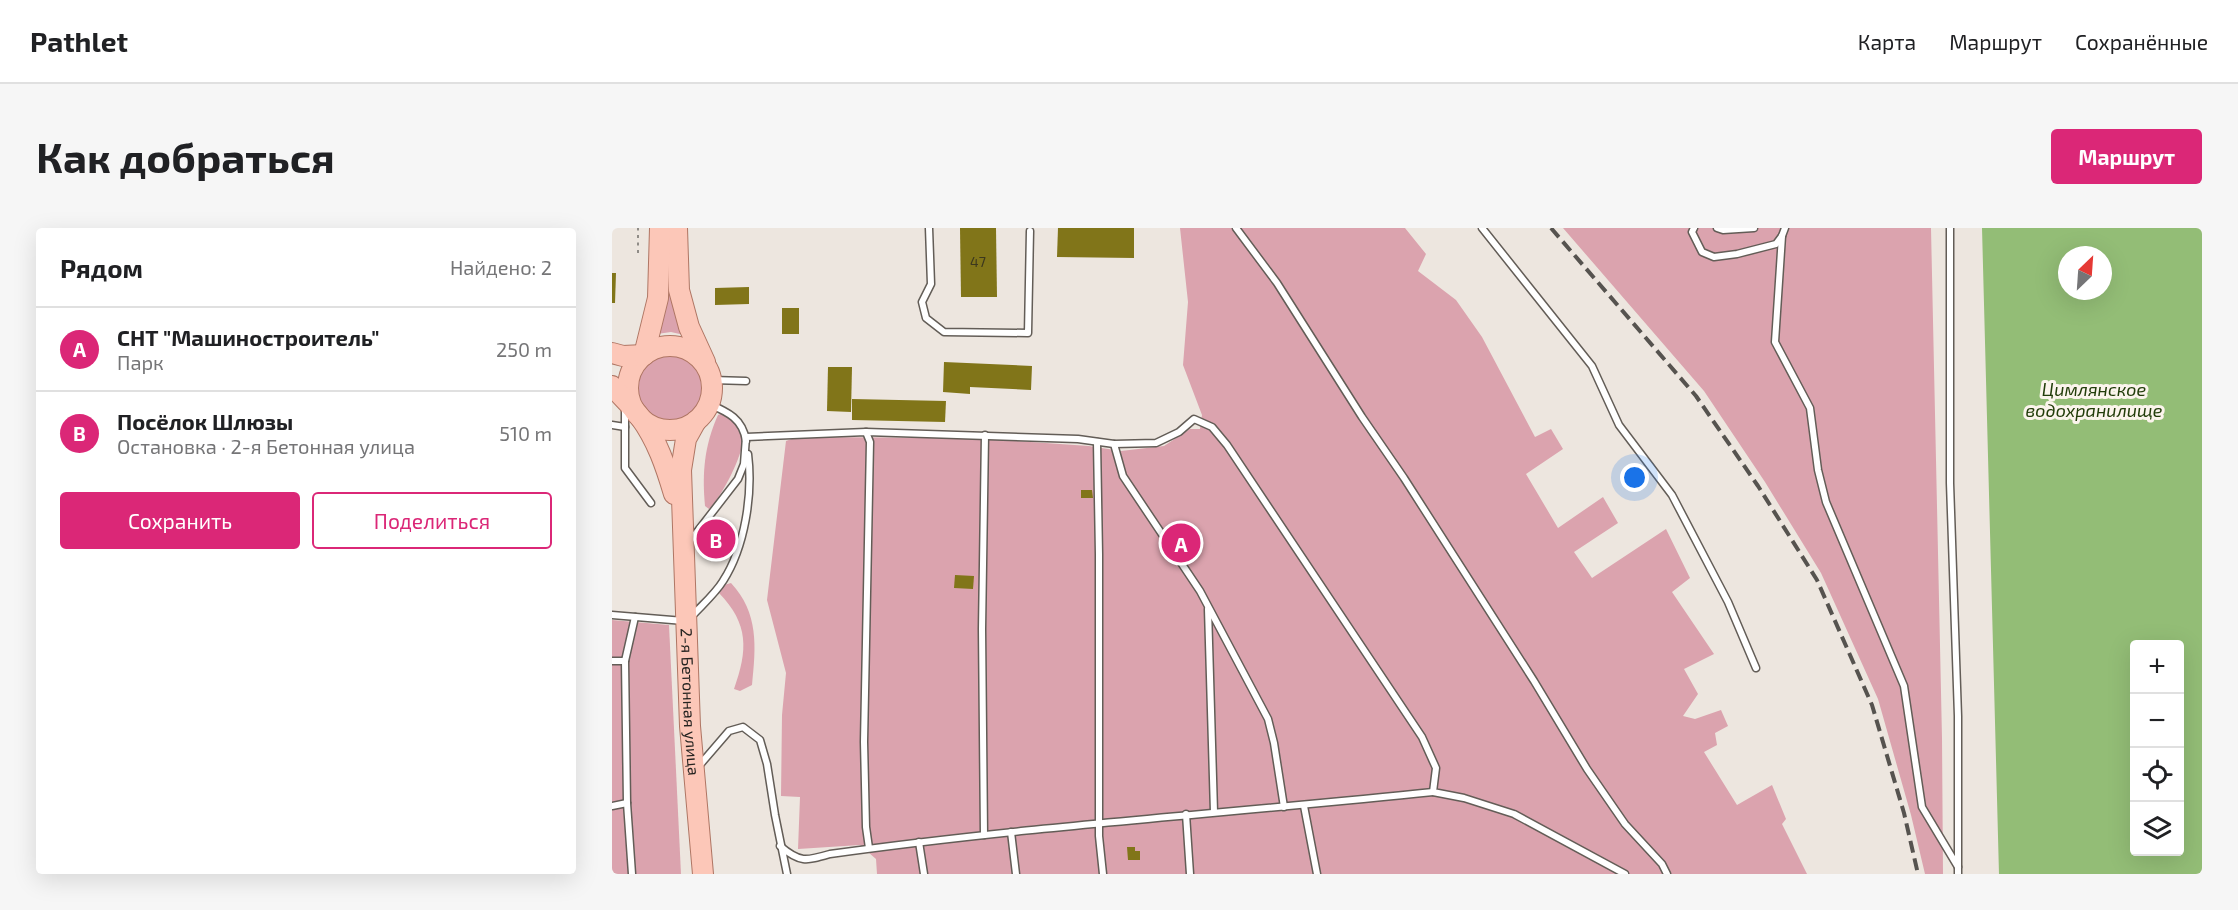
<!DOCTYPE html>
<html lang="ru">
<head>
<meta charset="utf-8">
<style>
  :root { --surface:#fff; --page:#f6f6f6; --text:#202124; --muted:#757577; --line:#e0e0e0; --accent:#db2777 }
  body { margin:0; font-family:"Exo 2",sans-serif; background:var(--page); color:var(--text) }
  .controls { position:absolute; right:18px; bottom:18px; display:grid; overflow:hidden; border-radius:6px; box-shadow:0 6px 24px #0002 }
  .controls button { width:54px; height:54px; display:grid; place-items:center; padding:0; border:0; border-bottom:2px solid var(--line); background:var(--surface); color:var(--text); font:30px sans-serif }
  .compass { position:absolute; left:1446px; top:18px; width:54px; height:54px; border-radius:50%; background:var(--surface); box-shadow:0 6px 24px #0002; rotate:25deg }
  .you { position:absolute; left:1023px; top:250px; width:21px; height:21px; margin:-15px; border:4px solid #fff; border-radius:50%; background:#1a73e8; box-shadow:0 0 0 9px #1a73e833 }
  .badge { display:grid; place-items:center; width:39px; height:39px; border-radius:50%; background:var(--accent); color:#fff; font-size:20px; font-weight:700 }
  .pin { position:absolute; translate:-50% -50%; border:3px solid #fff; box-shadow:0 2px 6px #0006 }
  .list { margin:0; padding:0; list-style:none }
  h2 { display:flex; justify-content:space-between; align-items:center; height:78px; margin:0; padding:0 24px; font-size:26px }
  h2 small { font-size:20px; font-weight:400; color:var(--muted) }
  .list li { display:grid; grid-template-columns:39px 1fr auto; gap:18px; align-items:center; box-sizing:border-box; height:84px; padding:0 24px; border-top:2px solid var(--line) }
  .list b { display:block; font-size:22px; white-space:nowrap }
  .list p { margin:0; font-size:20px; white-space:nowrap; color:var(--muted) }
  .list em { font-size:20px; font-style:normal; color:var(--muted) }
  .actions { display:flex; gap:12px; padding:18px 24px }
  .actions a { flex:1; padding:14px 0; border:2px solid var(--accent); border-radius:6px; text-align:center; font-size:21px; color:var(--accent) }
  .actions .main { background:var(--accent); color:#fff }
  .icon { flex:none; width:33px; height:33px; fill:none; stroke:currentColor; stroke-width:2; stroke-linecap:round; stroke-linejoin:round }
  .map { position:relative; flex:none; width:1590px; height:646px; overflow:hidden; border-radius:6px }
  header { display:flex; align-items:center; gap:36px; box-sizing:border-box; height:84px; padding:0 30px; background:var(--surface); border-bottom:2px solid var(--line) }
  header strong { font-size:28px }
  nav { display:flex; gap:33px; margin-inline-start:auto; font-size:21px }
  .intro { display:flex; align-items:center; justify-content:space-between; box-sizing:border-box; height:144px; padding:0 36px }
  h1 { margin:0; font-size:42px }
  .button { padding:15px 27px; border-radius:6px; background:var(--accent); color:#fff; font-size:21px; font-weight:700 }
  main { display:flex; gap:36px; padding:0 36px }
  aside { flex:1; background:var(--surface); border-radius:6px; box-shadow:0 6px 24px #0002 }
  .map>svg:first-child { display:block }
  .green { fill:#dba3ae }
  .water { fill:#93bd76; fill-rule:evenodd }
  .building { fill:#817519 }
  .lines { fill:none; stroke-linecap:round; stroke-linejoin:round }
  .service-casing { stroke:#635d57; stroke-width:9 }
  .primary-casing { stroke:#af7664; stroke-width:22 }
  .path { stroke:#908c87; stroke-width:2; stroke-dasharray:3 4.5; stroke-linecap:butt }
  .service { stroke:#fff; stroke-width:6 }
  .primary { stroke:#fcc7b8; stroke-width:20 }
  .rail { stroke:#56534f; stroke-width:4; stroke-dasharray:12 6; stroke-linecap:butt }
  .labels { text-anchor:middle; stroke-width:6; stroke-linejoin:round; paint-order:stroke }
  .number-label { font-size:14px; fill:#3c381e }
  .street-label { font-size:16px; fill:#252320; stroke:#fbf4ec }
  .water-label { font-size:18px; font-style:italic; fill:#223d0a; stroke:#fbf4ec }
</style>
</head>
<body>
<header>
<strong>Pathlet</strong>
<nav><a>Карта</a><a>Маршрут</a><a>Сохранённые</a></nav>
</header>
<div class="intro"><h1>Как добраться</h1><a class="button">Маршрут</a></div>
<main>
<aside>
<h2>Рядом<small>Найдено: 2</small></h2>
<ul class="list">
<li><span class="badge">A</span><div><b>СНТ &quot;Машиностроитель&quot;</b><p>Парк</p></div><em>250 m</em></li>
<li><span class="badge">B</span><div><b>Посёлок Шлюзы</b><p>Остановка · 2-я Бетонная улица</p></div><em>510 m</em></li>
</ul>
<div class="actions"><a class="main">Сохранить</a><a>Поделиться</a></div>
</aside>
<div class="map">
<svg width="1590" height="646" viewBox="0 0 1590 646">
  <rect width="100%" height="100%" fill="#ede6df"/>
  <g class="green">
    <path d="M55,0L72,107L59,104L45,106L54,80Z"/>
    <path d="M568,0H793L814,26L806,43L844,72L870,109L923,209L939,201L951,221L914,246L946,300L991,269L1006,295L962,324L980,350L1054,301L1078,350L1060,364L1102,426L1072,441L1086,466L1071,488L1083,491L1109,482L1116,498L1103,505L1105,517L1092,524L1125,577L1160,557L1174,591L1170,596L1195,646H265L264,631L248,617L186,621L188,569L169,568L170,487L174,445L155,372L174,213L185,209L363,210L477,218L509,223L552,218L578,201H588L590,187L571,137L576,74Z"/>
    <path d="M951,0H1319L1330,510L1331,646H1313L1299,587L1266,471L1209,345L1153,254L1092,163Z"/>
    <circle cx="58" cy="160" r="32"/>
    <path d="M111,185C122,189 130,204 130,216C129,231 108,271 97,281L93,278C90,246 92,218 106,187Z"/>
    <path d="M119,355C147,385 144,419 140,457L128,463L122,461C136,422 137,396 107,365L112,357Z"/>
    <path d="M0,392L57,397L69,646H0Z"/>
  </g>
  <path class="water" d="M1370,0H1590V646H1387ZM1455,27H1491V63H1455ZM1522,416H1568V624H1522Z"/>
  <g class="building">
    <path d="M348,0H384L385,69H349Z"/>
    <path d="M446,0H522V30L445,29Z"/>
    <path d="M0,45H4L3,75H0Z"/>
    <path d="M137,59V76L103,77V60Z"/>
    <rect x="170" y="80" width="17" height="26"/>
    <path d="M332,134L420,138L419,162L358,159V166L331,164Z"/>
    <path d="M216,139H240L239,184L215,183Z"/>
    <path d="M240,171L334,173L333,194L240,192Z"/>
    <path d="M469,262H480L481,270H469Z"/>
    <path d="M343,347L362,348L361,361L342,360Z"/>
    <path d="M515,619H523V623H528V632H516Z"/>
  </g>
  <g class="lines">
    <g class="service-casing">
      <g id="service">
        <path d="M317,0L319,56L310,74L314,90L332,104L416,105L418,3"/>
        <path d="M624,0L665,55L750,189L792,250L922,453L975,541L1013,596L1050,636L1055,646"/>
        <path d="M870,0L980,138L1007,197L1060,267L1116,374L1144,440"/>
        <path d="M1082,0L1080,4L1090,24L1102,29L1125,26L1164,16L1170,8L1173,0"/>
        <path d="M1105,0L1111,2L1142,0"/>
        <path d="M1338,0V255L1346,488V646"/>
        <path d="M1170,8L1163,114L1198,180L1206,242L1214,274L1292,458L1310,579L1346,639"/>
        <path d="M100,152L134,153"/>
        <path d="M97,176C116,184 131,191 134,213"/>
        <path d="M13,178V240L39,275"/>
        <path d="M0,197L13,199"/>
        <path d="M254,204L258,214L252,514L254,599L257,620"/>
        <path d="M485,214L487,326V608L491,646"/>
        <path d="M502,216L511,248L588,363L656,491L662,515L672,579"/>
        <path d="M78,313L126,251L132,236L134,209L254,204L466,211L502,216L544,215L567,204L582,191L600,199L615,217L810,509L824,540L821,564L852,570L902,586L1013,646"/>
        <path d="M596,381L602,584"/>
        <path d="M0,387L72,393"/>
        <path d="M80,388C90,377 103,366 111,353C133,319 141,266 136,226"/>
        <path d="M0,433H13L15,575L20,646"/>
        <path d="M13,433L23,389"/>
        <path d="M86,539L117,503L131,499L148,512L155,536L163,587L175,646"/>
        <path d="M0,578L15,575"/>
        <path d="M692,578L705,646"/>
        <path d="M574,586L578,646"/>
        <path d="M399,604L404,646"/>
        <path d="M372,607L370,401L373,207"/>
        <path d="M307,614L312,646"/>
        <path d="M168,618C188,635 194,633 218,626C418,598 620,585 821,564"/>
      </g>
    </g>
    <g class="primary-casing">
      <g id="primary">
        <path d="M65,0L67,62L77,99L93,134"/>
        <circle cx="58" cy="160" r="42"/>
        <path d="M0,125L11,128L32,127"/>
        <path d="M32,127L46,70L48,0"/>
        <path d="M0,158C9,168 20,178 28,189C45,212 54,239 62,266"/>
        <path id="s1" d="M84,193L74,211L69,242L78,498L91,646"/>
      </g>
    </g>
    <path class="path" d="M26,25V0"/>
    <use href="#service" class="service"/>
    <use href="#primary" class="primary"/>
    <path class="rail" d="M939,0L1084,168L1146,258L1205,352L1260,477L1292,585L1306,646"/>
  </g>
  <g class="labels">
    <g class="number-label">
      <text x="366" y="39">47</text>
    </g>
    <g class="street-label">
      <text dy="6" stroke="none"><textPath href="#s1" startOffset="284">2-я Бетонная улица</textPath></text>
    </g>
    <g class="water-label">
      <text x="1482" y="168">Цимлянское<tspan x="1482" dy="21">водохранилище</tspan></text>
    </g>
  </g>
</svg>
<div class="controls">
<button>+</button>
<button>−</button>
<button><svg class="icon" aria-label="locate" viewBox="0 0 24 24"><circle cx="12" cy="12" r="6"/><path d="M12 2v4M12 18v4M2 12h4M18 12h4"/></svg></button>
<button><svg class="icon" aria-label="layers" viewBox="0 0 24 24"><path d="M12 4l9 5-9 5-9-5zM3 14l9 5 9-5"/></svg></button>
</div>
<svg class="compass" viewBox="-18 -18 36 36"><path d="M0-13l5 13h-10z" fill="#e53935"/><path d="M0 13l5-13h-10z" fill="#757577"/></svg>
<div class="you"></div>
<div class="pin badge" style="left:569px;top:315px">A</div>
<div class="pin badge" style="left:104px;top:311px">B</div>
</div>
</main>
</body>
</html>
